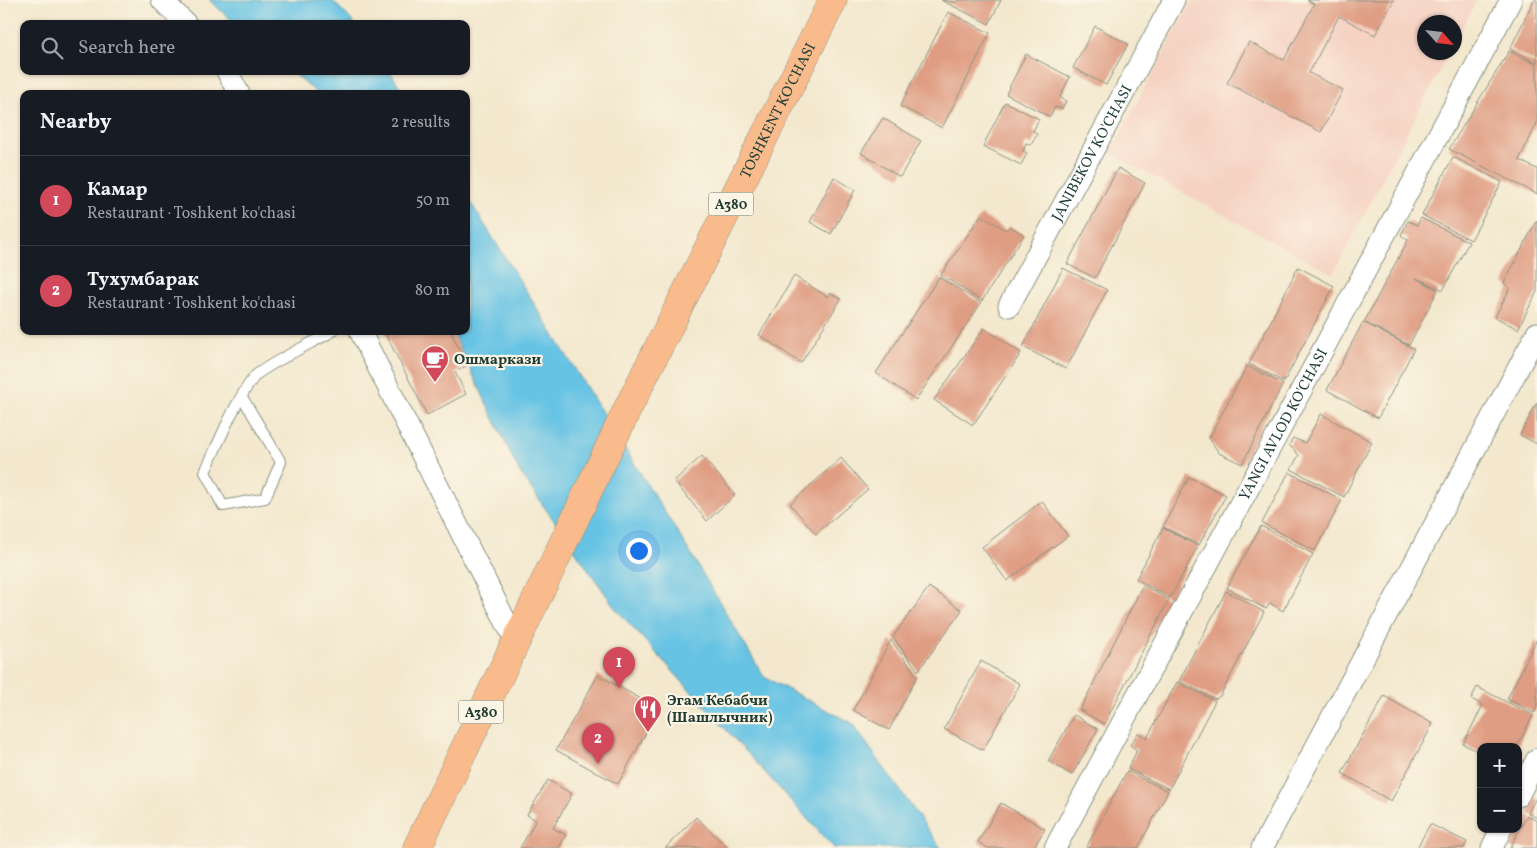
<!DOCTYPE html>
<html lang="en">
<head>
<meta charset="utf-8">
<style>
  :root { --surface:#171b24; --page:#20242c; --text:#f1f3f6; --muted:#9ea1a6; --line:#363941; --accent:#d1495b }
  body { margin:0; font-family:Vollkorn,serif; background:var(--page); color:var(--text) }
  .controls { position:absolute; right:15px; bottom:15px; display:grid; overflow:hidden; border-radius:10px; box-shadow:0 1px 4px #0004 }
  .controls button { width:45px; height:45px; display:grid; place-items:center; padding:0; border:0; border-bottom:1px solid var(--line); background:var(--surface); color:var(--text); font:25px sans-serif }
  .compass { position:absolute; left:1417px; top:15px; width:45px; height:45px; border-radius:50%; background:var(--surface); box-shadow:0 1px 4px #0004; rotate:117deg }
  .you { position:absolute; left:638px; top:550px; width:18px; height:18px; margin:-12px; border:4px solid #fff; border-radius:50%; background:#1a73e8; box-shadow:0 0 0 8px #1a73e833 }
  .badge { display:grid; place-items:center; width:32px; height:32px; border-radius:50%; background:var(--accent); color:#fff; font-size:16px; font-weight:700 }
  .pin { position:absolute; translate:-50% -41px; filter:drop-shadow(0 1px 2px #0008) }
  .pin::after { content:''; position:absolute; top:26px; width:18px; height:15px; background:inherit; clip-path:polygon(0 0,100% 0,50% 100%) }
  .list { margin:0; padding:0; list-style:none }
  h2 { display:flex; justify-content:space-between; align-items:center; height:65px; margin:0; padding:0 20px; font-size:21px }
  h2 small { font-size:16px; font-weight:400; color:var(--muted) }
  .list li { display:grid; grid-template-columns:32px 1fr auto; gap:15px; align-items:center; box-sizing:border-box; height:90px; padding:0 20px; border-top:1px solid var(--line) }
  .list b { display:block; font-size:19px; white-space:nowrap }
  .list p { margin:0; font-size:16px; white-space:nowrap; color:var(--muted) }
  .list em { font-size:16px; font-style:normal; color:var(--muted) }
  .icon { flex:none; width:28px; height:28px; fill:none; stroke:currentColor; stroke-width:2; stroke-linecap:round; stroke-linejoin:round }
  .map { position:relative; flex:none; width:1537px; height:848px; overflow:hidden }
  .search { position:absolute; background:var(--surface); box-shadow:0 1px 4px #0004; left:20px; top:20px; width:450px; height:55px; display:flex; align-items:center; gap:12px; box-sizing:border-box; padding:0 18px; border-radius:10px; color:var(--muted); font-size:19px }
  .panel { position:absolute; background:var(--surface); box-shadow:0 1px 4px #0004; left:20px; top:90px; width:450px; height:245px; border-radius:10px }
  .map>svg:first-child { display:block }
  .built { fill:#f5d2c2 }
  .water { fill:#66c3e4; stroke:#42808c }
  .building { fill:#df9d83 }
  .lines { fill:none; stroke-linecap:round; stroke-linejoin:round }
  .lane-casing { stroke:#899281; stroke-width:12 }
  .street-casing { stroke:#899281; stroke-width:23 }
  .highway-casing { stroke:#899281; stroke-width:29 }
  .lane { stroke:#fff; stroke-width:10 }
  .street { stroke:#fff; stroke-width:21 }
  .highway { stroke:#fabb8c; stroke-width:28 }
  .labels { text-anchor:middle; stroke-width:4.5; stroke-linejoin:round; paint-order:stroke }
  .shield { fill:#fcf5e5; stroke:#617469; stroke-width:1 }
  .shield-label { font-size:14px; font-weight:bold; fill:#1f3d34 }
  .street-label { font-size:15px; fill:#1f3d34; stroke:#fcf5e5 }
  .poi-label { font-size:15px; font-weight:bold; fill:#1f3d34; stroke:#fcf5e5; text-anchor:start }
</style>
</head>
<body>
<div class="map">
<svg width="1537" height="848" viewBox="0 0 1537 848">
  <rect width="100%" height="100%" fill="#fcf5e5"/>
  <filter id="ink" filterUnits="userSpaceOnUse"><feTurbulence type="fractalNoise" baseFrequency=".02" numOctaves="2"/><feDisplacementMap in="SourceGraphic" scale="10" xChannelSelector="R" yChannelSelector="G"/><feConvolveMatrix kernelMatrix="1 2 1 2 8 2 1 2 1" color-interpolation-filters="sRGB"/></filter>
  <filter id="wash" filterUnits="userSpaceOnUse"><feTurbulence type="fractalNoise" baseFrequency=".0096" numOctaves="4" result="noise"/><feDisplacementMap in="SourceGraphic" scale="20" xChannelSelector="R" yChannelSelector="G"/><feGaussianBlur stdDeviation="1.12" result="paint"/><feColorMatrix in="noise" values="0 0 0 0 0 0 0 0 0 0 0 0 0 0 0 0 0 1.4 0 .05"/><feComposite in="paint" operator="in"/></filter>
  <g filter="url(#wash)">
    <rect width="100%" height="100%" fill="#f3e8ce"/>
    <path class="built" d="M1192,0H1477L1455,42L1454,22H1424V52L1449,53L1333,274L1110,153Z"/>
    <g class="water">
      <path d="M209,0H332L355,24H236Z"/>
      <path d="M291,71H390L404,94H318Z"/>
      <path d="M466,195L691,554L764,677L852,723L941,848H834L616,609L519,471L452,331H466Z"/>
    </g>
    <g id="blocks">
      <g class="building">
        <path d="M941,0L956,2L958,0H1001L989,24Z"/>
        <path d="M1307,0H1394L1375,35L1339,16L1309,73L1343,90L1321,132L1227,83L1249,42L1284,60L1314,4Z"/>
        <path d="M1534,0H1537V63L1510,49Z"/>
        <path d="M948,12L990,33L942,128L900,106Z"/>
        <path d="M1095,26L1128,44L1106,85L1073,68Z"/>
        <path d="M1509,51L1537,65V123L1519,160L1537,169V194L1449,149Z"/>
        <path d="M1026,54L1070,77L1060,97L1066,101L1062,109L1055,107L1050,117L1006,94Z"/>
        <path d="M1005,102L1039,119L1033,131L1037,134L1031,145L1026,143L1023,151L1027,153L1021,165L983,146Z"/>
        <path d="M883,118L921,141L900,177L861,153Z"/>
        <path d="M1453,157L1502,182L1471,240L1422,215Z"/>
        <path d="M1118,168L1145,183L1095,278L1067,264Z"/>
        <path d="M834,177L855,190L831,234L810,222Z"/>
        <path d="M981,215L1006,230L1010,226L1024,235L982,301L941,275Z"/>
        <path d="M1421,218L1469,242L1443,290L1416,278L1438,290L1409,345L1364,322L1408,240L1401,235L1408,221L1417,225Z"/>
        <path d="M1537,220V292L1518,329L1495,317L1510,288L1504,283Z"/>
        <path d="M1298,267L1334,286L1284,382L1249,364Z"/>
        <path d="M1063,268L1107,290L1066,369L1023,347Z"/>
        <path d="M794,276L828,297L830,293L841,299L801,363L759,335Z"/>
        <path d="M939,277L981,303L916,400L876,373Z"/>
        <path d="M1363,322L1414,349L1378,418L1327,390Z"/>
        <path d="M984,328L1021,353L973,425L934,400Z"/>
        <path d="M384,331H450L468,365L455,372L466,394L427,415Z"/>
        <path d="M1247,366L1283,384L1242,464L1219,453L1209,438Z"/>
        <path d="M1537,402V444L1520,435Z"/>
        <path d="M1321,414L1372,442L1344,497L1291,469L1299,455L1289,445L1293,438L1305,443Z"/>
        <path d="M702,456L735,495L707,521L674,481Z"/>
        <path d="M841,458L868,489L816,534L790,504Z"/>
        <path d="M1289,472L1342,500L1315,551L1262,523Z"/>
        <path d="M1189,477L1226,495L1199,545L1163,527Z"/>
        <path d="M1042,501L1068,536L1007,581L982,547Z"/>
        <path d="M1261,526L1313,554L1283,611L1270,603L1266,609L1227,588Z"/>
        <path d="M1163,528L1198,546L1170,598L1136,579Z"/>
        <path d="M1143,585L1169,600L1104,724L1080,710Z"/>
        <path d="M929,587L962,610L918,671L893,637Z"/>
        <path d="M1226,591L1264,612L1220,696L1215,699L1179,681Z"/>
        <path d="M1537,639V707L1534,713L1507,699Z"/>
        <path d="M891,640L917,676L889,730L853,710Z"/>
        <path d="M981,661L1020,684L983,750L944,729Z"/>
        <path d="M598,675L659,709L618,784L556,750Z"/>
        <path d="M1177,682L1215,701L1169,789L1128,769L1137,750L1130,745L1138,733L1147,738Z"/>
        <path d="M1477,687L1533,715L1517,747H1481V753L1463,744L1483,705L1471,699Z"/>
        <path d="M1384,696L1433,724L1391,801L1342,773Z"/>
        <path d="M1074,715L1098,729L1072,775L1048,761Z"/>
        <path d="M1127,771L1168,791L1138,848H1086Z"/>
        <path d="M548,780L572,794L553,828L566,835L559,848H520L536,820L527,815Z"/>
        <path d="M1537,796V818L1528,813Z"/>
        <path d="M1001,803L1045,829L1033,848H988L978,842Z"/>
        <path d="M1527,815L1537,821V848H1510Z"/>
        <path d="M696,817L728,848H665Z"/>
        <path d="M1430,824L1467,842L1464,848H1417Z"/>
      </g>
    </g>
  </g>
  <g filter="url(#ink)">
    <use href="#blocks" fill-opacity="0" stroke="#899281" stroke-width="1"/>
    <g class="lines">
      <g class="lane-casing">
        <path id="lane" d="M242,397L281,462L265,498L223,506L205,472C218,444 236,399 255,376C264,366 318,340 333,331"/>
      </g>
      <g class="street-casing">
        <g id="street">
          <path d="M162,0L186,24"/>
          <path d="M227,71L239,94"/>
          <path id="s1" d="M1009,306L1174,0"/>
          <path d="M360,331L515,640"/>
          <path d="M1518,796L1537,759"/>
          <path id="s2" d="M1055,848L1511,0"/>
          <path d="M1262,848L1537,333"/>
          <path d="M1492,848L1501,829"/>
        </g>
      </g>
      <g class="highway-casing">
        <g id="highway">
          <path id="s3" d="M417,848L628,408L833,0"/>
        </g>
      </g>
      <use href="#lane" class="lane"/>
      <use href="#street" class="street"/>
      <use href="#highway" class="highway"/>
    </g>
  </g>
  <defs>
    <g id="cafe-pin" transform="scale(1.4375)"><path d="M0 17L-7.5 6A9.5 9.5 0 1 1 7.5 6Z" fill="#d1495b" stroke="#fcf5e5"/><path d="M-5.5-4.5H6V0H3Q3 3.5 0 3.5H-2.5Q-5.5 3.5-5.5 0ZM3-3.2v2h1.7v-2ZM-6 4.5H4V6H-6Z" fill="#fff"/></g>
    <g id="restaurant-pin" transform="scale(1.4375)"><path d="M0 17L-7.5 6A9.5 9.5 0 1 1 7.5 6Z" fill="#d1495b" stroke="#fcf5e5"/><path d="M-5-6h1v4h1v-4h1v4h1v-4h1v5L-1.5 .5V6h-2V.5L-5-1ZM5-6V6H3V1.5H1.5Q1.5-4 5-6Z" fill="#fff"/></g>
  </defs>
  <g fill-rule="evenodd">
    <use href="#cafe-pin" x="435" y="359"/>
    <use href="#restaurant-pin" x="648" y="709"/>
  </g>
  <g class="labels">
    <g class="shield">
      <rect x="708.5" y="192.5" width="45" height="23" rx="4"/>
      <rect x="458.5" y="700.5" width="45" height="23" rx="4"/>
    </g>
    <g class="shield-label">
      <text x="731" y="209">A380</text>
      <text x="481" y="717">A380</text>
    </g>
    <g class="street-label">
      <text dy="5" stroke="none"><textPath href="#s3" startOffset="821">TOSHKENT KO'CHASI</textPath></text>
      <text dy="5" stroke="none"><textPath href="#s1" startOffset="174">JANIBEKOV KO'CHASI</textPath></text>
      <text dy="5" stroke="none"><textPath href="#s2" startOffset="481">YANGI AVLOD KO'CHASI</textPath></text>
    </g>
    <g class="poi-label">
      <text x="454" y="364">Ошмаркази</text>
      <text x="667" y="705">Эгам Кебабчи<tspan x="667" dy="17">(Шашлычник)</tspan></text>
    </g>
  </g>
</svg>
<div class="controls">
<button>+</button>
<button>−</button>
</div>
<svg class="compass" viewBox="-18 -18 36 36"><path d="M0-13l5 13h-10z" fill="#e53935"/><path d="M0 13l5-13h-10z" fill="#9ea1a6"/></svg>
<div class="you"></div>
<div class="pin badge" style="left:619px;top:688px">1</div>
<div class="pin badge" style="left:598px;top:764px">2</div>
<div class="search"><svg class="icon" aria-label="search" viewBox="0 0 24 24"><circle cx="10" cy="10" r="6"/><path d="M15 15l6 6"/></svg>Search here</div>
<section class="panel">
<h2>Nearby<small>2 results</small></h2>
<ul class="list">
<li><span class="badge">1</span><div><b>Камар</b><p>Restaurant · Toshkent ko'chasi</p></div><em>50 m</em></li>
<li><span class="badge">2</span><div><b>Тухумбарак</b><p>Restaurant · Toshkent ko'chasi</p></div><em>80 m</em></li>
</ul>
</section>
</div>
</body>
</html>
